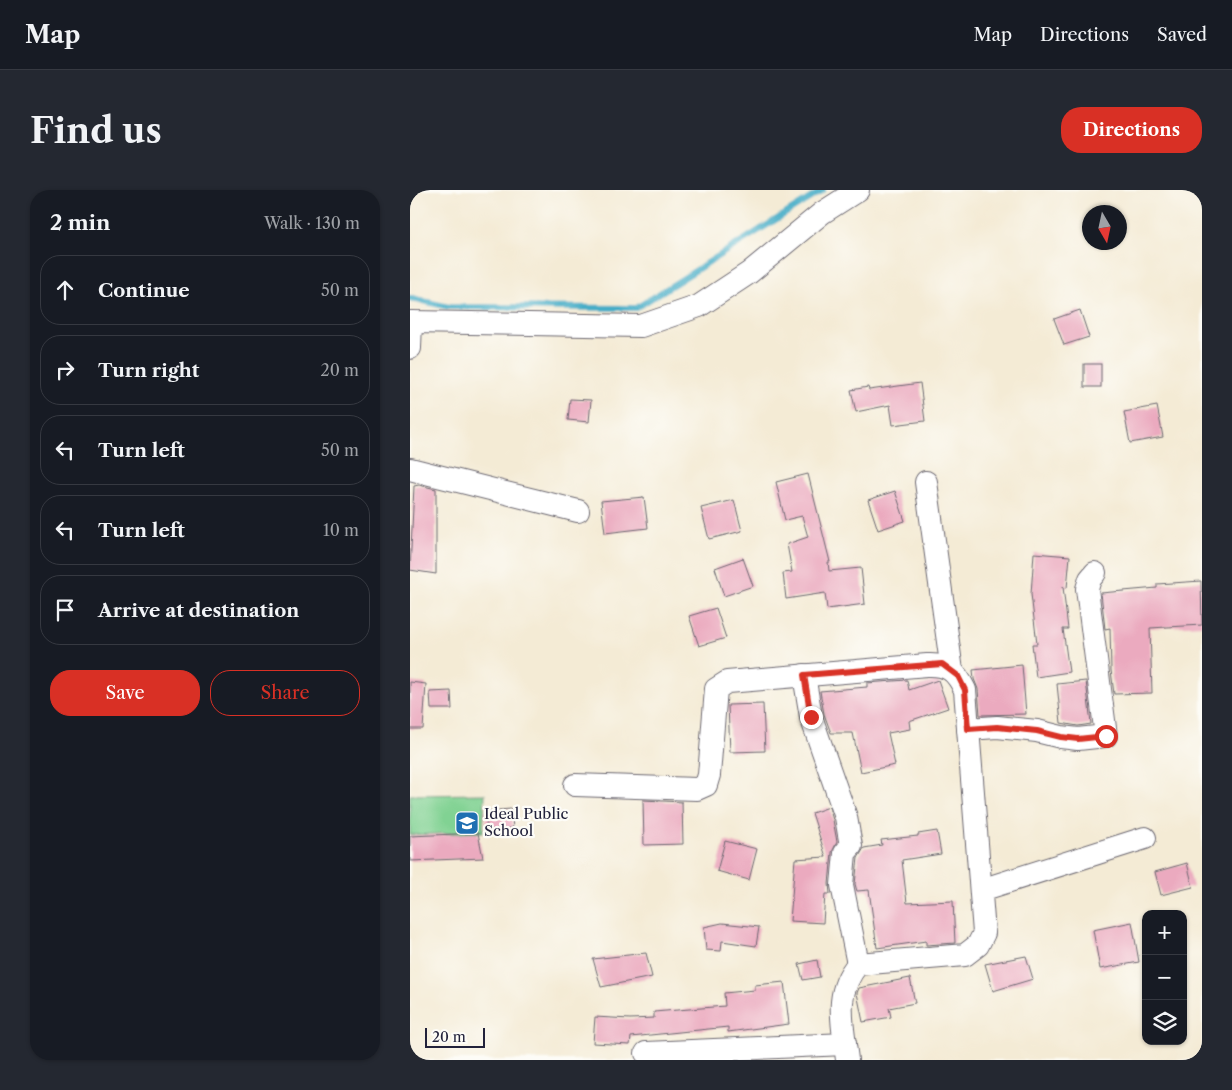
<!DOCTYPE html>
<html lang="en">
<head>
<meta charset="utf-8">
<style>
  :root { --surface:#171b24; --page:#242831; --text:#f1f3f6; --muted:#9ea1a6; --line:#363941; --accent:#d93025 }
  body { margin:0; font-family:"Libre Caslon Text",serif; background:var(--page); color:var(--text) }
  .controls { position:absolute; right:15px; bottom:15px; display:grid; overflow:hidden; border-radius:10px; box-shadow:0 1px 4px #0004 }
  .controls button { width:45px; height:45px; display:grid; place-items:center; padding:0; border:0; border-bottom:1px solid var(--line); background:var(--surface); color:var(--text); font:25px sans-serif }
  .compass { position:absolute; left:672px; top:15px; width:45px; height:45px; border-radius:50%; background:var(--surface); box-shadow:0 1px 4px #0004; rotate:171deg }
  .scale { position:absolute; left:15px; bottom:12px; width:60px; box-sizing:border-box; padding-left:5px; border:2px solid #22223b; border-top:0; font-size:14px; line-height:18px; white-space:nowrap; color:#22223b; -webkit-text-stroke:4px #fdfcf7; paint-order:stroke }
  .stop { position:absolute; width:15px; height:15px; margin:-11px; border:4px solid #d93025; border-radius:50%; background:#fff }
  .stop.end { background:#d93025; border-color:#fff; box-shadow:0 1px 5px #0008 }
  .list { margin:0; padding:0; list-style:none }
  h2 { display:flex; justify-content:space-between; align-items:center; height:65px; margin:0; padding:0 20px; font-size:21px }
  h2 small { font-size:16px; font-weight:400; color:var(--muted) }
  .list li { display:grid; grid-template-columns:32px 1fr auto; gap:15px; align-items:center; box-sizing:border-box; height:70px; margin:0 10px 10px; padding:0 10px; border:1px solid var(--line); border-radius:20px }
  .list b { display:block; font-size:19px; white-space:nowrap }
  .list em { font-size:16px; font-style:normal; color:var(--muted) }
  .actions { display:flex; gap:10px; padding:15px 20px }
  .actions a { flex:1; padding:11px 0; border:1px solid var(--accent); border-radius:20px; text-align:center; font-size:18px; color:var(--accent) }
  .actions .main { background:var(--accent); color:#fff }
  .icon { flex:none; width:28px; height:28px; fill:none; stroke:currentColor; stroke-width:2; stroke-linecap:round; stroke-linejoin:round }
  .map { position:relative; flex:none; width:792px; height:870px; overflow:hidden; border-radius:20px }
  header { display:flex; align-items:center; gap:30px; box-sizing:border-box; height:70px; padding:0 25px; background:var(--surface); border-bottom:1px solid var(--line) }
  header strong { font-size:24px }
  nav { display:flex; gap:28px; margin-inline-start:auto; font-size:18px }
  .intro { display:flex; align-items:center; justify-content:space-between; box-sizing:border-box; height:120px; padding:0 30px }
  h1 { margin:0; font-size:35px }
  .button { padding:12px 22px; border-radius:20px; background:var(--accent); color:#fff; font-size:18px; font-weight:700 }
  main { display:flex; gap:30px; padding:0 30px }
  aside { flex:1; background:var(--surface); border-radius:20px; box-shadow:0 1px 4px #0004 }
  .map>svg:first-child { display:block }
  .green { fill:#81d293; stroke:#527a67 }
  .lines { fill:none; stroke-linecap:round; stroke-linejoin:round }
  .stream { stroke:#47adc7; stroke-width:6 }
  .building { fill:#ebaabf }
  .minor-casing { stroke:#6c6871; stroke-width:24 }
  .minor { stroke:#fff; stroke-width:22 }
  .route { stroke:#d93025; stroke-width:6 }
  .labels { text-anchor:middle; stroke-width:4.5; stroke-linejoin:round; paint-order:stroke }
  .poi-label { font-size:15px; fill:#22223b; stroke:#fdfcf7; text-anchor:start }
</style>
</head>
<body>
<header>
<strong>Map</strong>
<nav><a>Map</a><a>Directions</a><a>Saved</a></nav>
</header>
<div class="intro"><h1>Find us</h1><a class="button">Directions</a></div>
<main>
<aside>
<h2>2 min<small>Walk · 130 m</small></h2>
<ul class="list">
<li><svg class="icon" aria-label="ahead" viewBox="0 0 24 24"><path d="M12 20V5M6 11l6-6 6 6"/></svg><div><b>Continue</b></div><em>50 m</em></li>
<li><svg class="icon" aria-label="right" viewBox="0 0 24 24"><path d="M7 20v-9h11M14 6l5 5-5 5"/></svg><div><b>Turn right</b></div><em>20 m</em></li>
<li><svg class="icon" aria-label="left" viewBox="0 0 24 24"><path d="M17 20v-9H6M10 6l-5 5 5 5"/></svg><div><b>Turn left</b></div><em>50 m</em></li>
<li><svg class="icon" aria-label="left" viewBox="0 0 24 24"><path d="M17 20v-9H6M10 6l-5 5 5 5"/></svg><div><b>Turn left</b></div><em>10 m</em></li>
<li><svg class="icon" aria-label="arrive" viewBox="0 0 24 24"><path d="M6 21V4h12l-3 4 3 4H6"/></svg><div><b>Arrive at destination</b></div></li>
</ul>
<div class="actions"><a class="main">Save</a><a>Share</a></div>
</aside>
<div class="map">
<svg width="792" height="870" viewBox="0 0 792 870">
  <rect width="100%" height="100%" fill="#fdfcf7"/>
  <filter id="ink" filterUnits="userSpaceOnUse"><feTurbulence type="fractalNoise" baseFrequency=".02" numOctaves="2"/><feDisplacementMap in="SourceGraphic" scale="10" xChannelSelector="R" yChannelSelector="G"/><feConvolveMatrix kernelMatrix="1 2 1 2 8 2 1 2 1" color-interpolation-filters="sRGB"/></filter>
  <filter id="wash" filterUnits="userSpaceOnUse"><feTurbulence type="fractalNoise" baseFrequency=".0096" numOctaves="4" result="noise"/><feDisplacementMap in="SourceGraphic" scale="20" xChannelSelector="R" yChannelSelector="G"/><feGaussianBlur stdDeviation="1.12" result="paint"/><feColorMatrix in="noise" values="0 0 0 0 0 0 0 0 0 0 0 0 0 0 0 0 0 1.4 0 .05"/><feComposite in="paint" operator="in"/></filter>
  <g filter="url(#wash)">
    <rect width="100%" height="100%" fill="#f4ebd5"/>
    <path class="green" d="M75,604L73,642L0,645V605Z"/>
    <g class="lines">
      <path class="stream" d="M0,108L39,117L226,118L413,0"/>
    </g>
    <g id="blocks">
      <g class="building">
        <path d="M670,120L679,147L654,155L644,129Z"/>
        <rect x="674" y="174" width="17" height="23"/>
        <path d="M510,193L515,231L483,235L480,215L446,222L441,200L458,197L459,200Z"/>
        <path d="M160,209L181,210L179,232L158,230Z"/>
        <path d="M747,216L753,247L720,253L714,222Z"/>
        <path d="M398,284L420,372H418L419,381L451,378L455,414L417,419L415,403L376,409L373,383L382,382L377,354L398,347L392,326L375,330L366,292Z"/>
        <path d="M9,295L26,299V384L0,380L4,296Z"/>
        <path d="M485,301L495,331L468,340L458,310Z"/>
        <path d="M234,307L238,338L195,343L191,311Z"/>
        <path d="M324,310L332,341L299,349L291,318Z"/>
        <path d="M624,363L660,366L657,398L653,397L658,439H653L659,482L626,487L622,454H627L621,404Z"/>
        <path d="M333,368L343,396L314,406L305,378Z"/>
        <path d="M791,391L792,435L740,438L742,503L704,504L701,480L700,438L695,439L691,403L747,398V394Z"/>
        <path d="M306,418L316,448L289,456L279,426Z"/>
        <path d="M612,475L616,524L570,525L568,499L564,489L563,480Z"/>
        <path d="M497,490L499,500L528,490L538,518L499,531L500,539L478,543L485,575L451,582L443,543H421L414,524L410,501L457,497V493Z"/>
        <path d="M676,491L681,534L668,536L651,533L647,494Z"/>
        <path d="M0,492L16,494L13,539H0Z"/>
        <path d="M41,501L42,519H21L20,502Z"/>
        <path d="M353,514L355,561L320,562L318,515Z"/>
        <path d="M233,610L272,612L273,654L234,655Z"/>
        <path d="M419,617L423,630L427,652L422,662L419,694L420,704H415L413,733L380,731L385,669L416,667L402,623Z"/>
        <path d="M101,619L103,638L77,640L75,621Z"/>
        <path d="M527,641L531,664L492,670L497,713L543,711L545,753L516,755V751L467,758L459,700L447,701L445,694L448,668L454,658L472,655L471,650L508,646V644Z"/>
        <path d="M68,643L73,668L0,671V646Z"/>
        <path d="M315,651L347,659L339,690L307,681Z"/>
        <path d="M777,673L783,697L751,705L745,682Z"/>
        <path d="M722,732L729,772L690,779L683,740Z"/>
        <path d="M312,733L349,737L346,756L312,751L311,761L296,760L294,737Z"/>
        <path d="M236,763L242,787L191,797L183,769Z"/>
        <path d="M616,766L623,789L583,801L575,774Z"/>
        <path d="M407,770L410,787L393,790L389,774Z"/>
        <path d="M500,788L505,813L479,818L481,827L453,832L447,803L449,798Z"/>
        <path d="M374,792L379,834L318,842V837L221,847L220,855L183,853L185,827L220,829L244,828V822L315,816L314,803L345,800V795Z"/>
      </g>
    </g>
  </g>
  <g filter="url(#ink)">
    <use href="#blocks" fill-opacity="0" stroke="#6c6871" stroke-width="1"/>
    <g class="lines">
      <g class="minor-casing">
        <g id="minor">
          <path d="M0,132L231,136L289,116L339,83L412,23L448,0"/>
          <path d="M0,158L1,132"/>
          <path d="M0,279L168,321"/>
          <path d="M516,292L542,481"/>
          <path d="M394,485L401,527L436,627L441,656L435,663L432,695L448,774"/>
          <path d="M558,539L587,537L627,541L651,547L668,549L696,546L677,399L680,389L685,383"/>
          <path d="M165,595L287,599L296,595L299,585L306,499L317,492L517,475C538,474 546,481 555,500L574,743L568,755L555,765L448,774C423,803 433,835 437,870"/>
          <path d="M571,700L735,648"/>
          <path d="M236,863L435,854"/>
        </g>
      </g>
      <use href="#minor" class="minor"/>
    </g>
  </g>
  <g class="lines" filter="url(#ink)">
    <path class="route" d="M401,527L394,485L532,474L548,486L555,500L558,539L587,537L627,541L651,547L668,549L696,546"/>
  </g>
  <defs>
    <g id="school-square" transform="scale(1.25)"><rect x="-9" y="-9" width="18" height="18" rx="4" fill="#1f6fb2" stroke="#fdfcf7"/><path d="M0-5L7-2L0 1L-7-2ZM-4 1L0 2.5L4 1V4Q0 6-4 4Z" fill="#fff"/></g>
  </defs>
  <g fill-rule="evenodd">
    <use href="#school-square" x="57" y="633"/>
  </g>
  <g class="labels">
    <g class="poi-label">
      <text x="74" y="629">Ideal Public<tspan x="74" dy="17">School</tspan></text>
    </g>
  </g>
</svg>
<div class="controls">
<button>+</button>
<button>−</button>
<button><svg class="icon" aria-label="layers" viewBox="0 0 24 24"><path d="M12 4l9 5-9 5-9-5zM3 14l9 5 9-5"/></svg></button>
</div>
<svg class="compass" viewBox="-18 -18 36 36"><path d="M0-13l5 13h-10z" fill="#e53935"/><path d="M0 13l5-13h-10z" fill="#9ea1a6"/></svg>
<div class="scale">20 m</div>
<div class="stop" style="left:696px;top:546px"></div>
<div class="stop end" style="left:401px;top:527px"></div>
</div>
</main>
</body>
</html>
